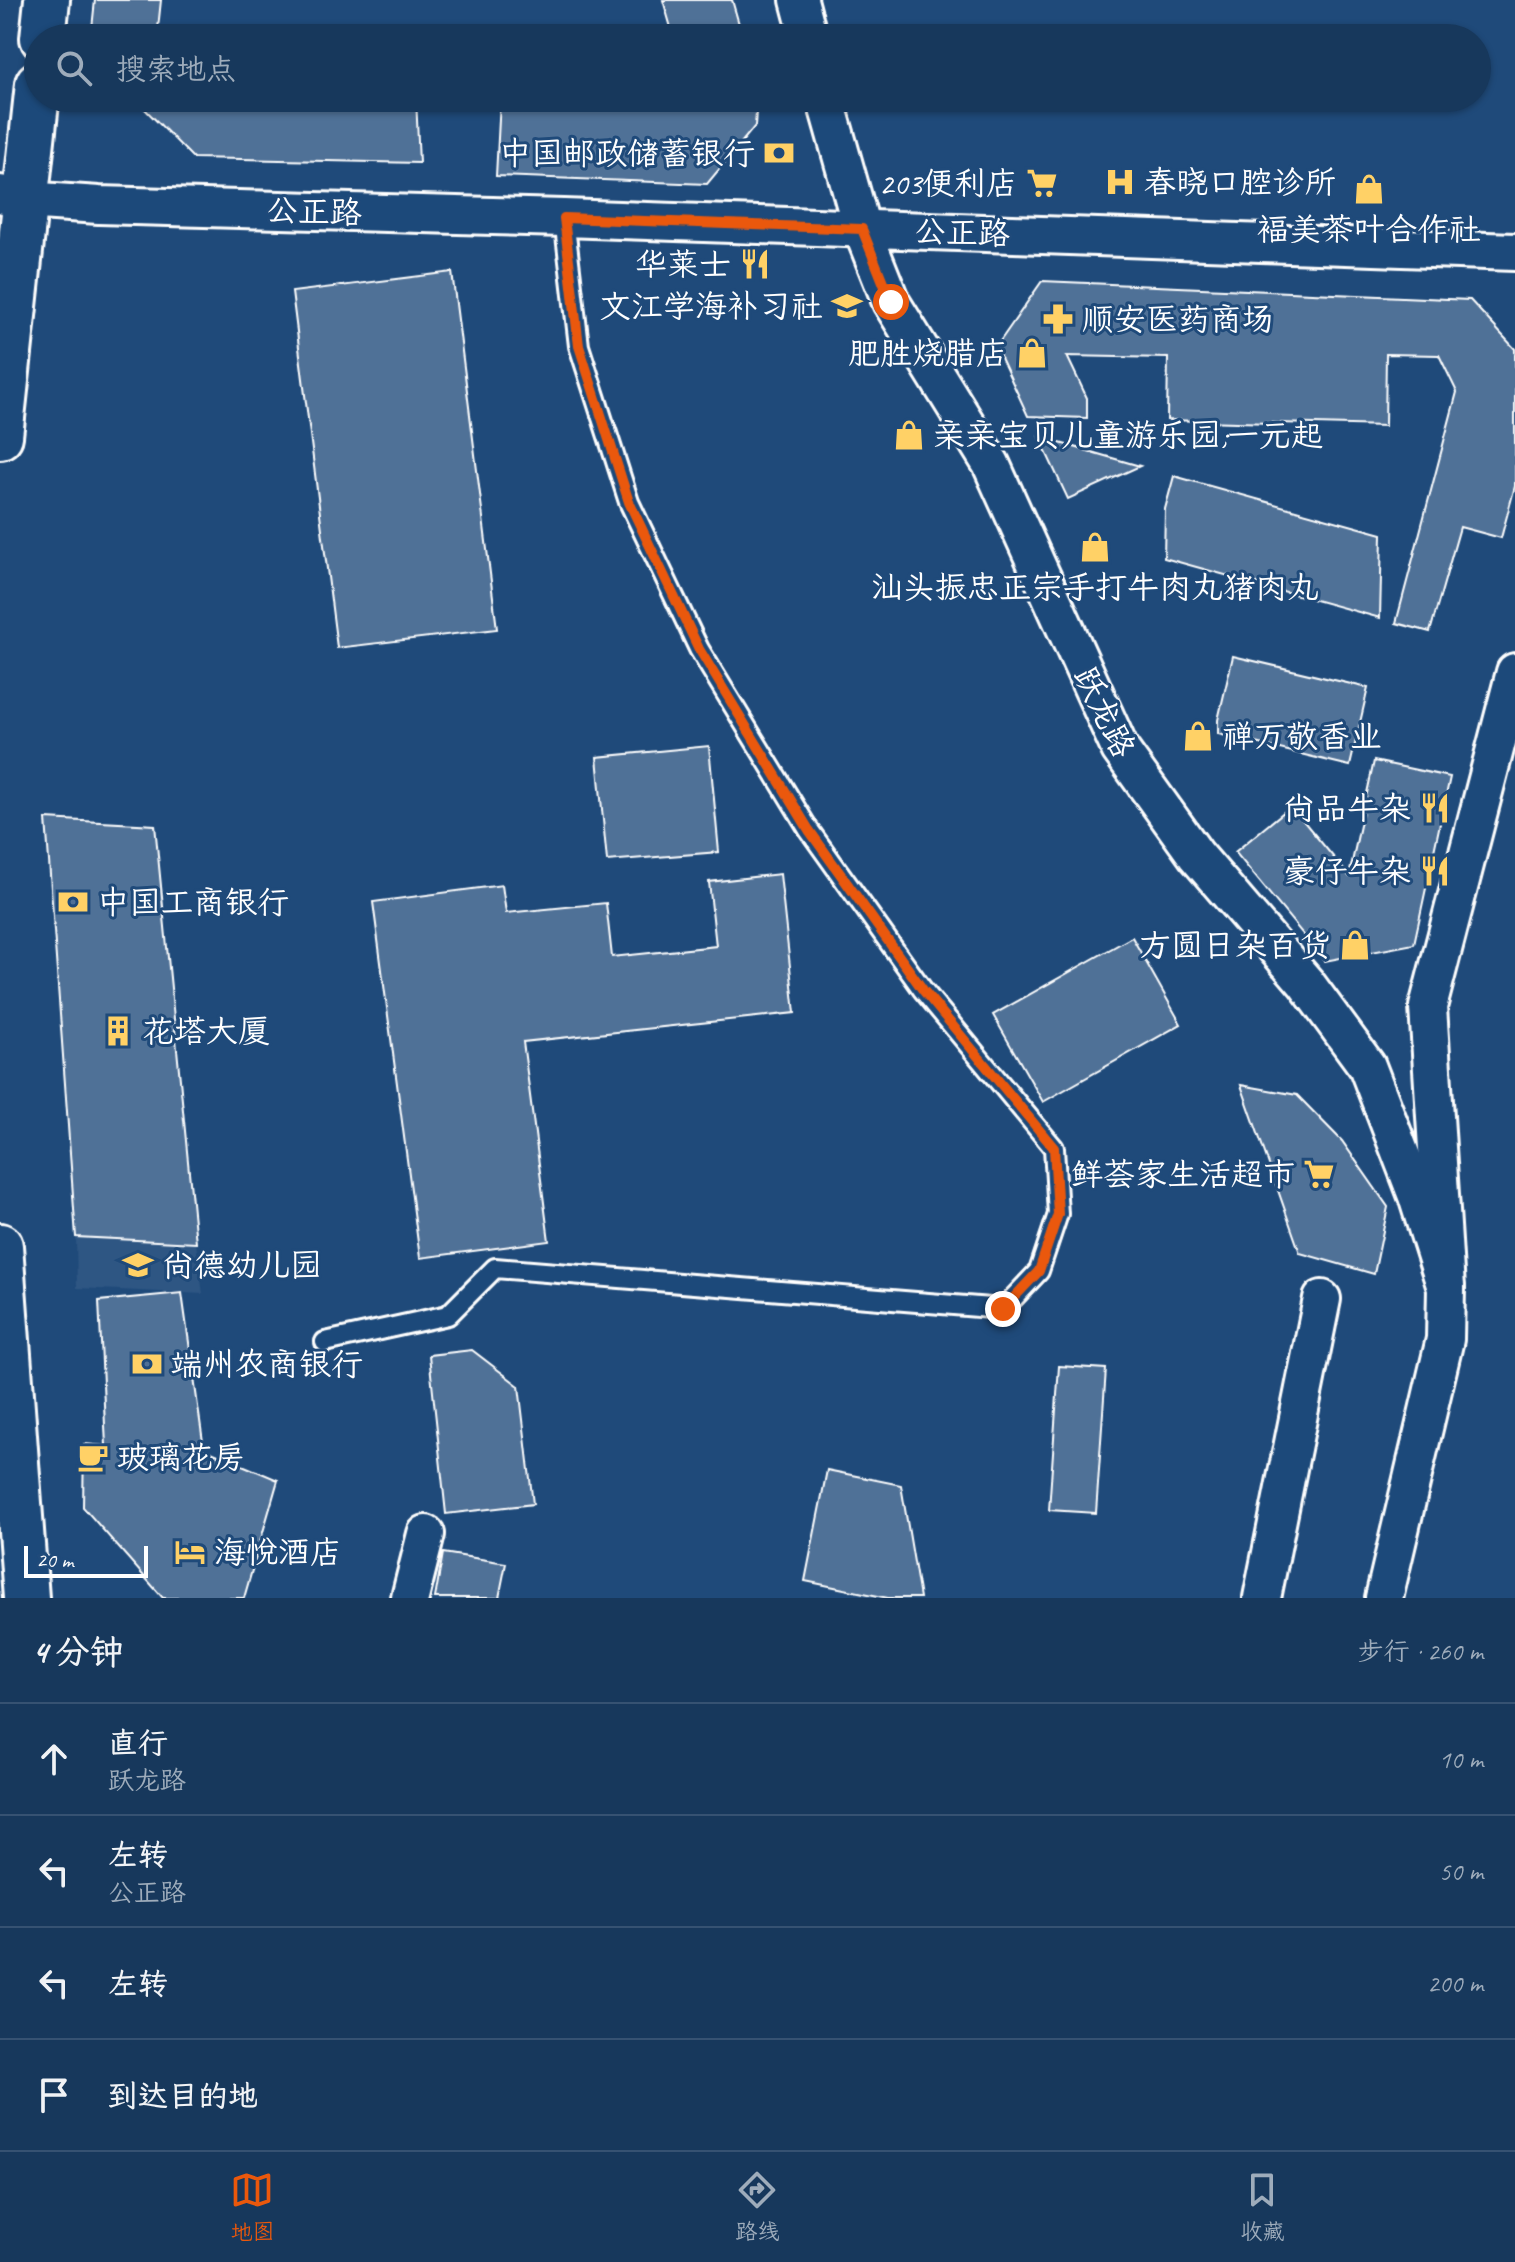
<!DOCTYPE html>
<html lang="zh">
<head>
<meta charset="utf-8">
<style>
  :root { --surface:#17385c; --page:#203f62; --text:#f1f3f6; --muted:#9eacbb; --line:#365272; --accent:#ea580c }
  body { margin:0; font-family:Caveat,"LXGW WenKai TC",sans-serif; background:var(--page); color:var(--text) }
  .scale { position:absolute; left:24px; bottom:20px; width:124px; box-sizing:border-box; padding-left:8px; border:4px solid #fff; border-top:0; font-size:22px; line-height:28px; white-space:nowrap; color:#fff; -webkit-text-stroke:6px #1f4a7a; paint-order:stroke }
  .stop { position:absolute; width:24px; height:24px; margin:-18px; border:6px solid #ea580c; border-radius:50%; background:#fff }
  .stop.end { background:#ea580c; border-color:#fff; box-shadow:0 2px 8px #0008 }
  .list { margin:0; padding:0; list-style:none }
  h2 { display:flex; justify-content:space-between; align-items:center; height:104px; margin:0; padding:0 32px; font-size:34px }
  h2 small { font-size:26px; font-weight:400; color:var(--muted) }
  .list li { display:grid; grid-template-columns:52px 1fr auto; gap:24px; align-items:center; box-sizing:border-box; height:112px; padding:0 32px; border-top:2px solid var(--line) }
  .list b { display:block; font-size:30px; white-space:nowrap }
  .list p { margin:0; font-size:26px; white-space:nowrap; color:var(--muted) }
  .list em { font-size:26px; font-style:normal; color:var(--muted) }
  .icon { flex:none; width:44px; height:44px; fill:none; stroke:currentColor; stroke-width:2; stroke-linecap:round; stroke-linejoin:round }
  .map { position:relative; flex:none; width:1515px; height:1598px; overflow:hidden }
  .search { position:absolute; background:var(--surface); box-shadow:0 2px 6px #0004; left:24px; right:24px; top:24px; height:88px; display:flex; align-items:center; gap:20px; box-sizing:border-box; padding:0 28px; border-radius:44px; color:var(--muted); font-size:30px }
  .sheet { height:552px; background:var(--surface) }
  nav { display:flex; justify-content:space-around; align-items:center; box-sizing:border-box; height:112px; border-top:2px solid var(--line); background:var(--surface); font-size:22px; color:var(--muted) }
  nav a { display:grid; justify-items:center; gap:4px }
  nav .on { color:var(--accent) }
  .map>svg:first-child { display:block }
  .built { fill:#2e5683 }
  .building { fill:#507197; stroke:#fff; stroke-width:2 }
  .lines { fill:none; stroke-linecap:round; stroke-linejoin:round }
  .service-casing { stroke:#fff; stroke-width:24 }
  .minor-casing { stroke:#fff; stroke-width:42 }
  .tertiary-casing { stroke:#fff; stroke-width:50 }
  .service { stroke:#1f4a7a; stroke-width:18 }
  .minor { stroke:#1f4a7a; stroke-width:36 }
  .tertiary { stroke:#1f4a7a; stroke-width:44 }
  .route { stroke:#ea580c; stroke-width:10 }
  .labels { text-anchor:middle; stroke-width:6; stroke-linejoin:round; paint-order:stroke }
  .poi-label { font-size:32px; fill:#fff; stroke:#1f4a7a; text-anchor:start }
  .street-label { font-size:32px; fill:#fff; stroke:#1f4a7a }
</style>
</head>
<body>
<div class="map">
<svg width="1515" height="1598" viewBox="0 0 1515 1598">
  <rect width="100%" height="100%" fill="#1f4a7a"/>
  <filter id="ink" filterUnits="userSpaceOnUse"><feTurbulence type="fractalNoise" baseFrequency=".0125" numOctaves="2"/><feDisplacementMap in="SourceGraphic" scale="16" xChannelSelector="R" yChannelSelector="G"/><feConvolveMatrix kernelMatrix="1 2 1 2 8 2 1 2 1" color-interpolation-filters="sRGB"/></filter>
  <g filter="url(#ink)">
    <path class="built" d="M76,1237L196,1243L203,1294L77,1288Z"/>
    <g class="building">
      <path d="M95,0H161L157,38H91Z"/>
      <path d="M663,0H732L743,38H674Z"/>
      <path d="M134,98H416L419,163L193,158Z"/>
      <path d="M691,98H757L755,126L707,184L496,176L500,100L694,107Z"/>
      <path d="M452,272L497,629L337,648L292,292Z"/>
      <path d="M1042,281L1470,300L1515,349V486L1501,538L1460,527L1430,632L1396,623L1457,392L1439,355L1386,354L1385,426L1167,420L1168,358L1067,356L1087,398V418L1028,416L996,347Z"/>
      <path d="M1039,437L1140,466L1068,499Z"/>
      <path d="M1174,476L1382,534L1380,618L1164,558L1165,509Z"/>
      <path d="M1233,656L1368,688L1350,766L1218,734V720Z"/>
      <path d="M709,746L719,852L607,861L597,757Z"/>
      <path d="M1374,761L1450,777L1414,944L1325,961L1235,852L1291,806L1349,876Z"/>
      <path d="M46,819L155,825L196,1243L76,1237Z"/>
      <path d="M780,874L795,1013L523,1042L549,1241L420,1258L373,902L502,885L506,913L606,903L612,957L716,946L709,882Z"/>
      <path d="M1132,937L1181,1024L1043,1102L993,1015Z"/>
      <path d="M1241,1085L1297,1095L1342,1141L1388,1207L1374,1274L1300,1253Z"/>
      <path d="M182,1293L204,1449L278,1480L244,1598H163L83,1507L84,1444L106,1446L99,1301Z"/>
      <path d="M472,1350L519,1386L533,1504L446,1514L429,1355Z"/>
      <path d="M1059,1366L1106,1369L1096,1513L1049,1510Z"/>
      <path d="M827,1470L901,1485L920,1598H888L805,1581Z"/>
      <path d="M443,1553L506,1563L499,1598H435Z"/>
    </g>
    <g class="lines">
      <g class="service-casing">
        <path id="service" d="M325,1342L448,1315L495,1268L1003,1309L1039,1271L1058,1214L1054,1148L923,990L809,830L699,649L629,502L579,346L564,218"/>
      </g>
      <g class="minor-casing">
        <g id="minor">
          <path d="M799,0L809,38"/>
          <path d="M825,98L862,229L891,302L991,464L1120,749L1196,855L1306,983L1367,1066L1417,1196L1446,1288"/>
          <path d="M0,194L25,200L99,205L564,218L1515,252"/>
          <path d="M410,1598L426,1534"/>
          <path d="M1262,1598L1322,1299"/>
          <path d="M1384,1598L1445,1339L1446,1288L1428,1007L1515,672"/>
        </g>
      </g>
      <g class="tertiary-casing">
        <g id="tertiary">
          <path d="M43,38L47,0"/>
          <path d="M0,436L38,84"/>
          <path d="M0,1246L26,1598"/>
        </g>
      </g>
      <use href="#service" class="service"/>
      <use href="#minor" class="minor"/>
      <use href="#tertiary" class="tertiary"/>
    </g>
  </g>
  <g class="lines" filter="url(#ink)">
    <path class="route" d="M891,302L862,229L564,218L579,346L629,502L699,649L809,830L923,990L1054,1148L1058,1214L1039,1271L1003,1309"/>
  </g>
  <defs>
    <g id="bank-bare" transform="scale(2.4)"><path d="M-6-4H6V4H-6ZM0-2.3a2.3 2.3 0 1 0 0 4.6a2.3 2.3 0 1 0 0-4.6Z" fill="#ffd166" stroke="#1f4a7a" stroke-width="2.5" paint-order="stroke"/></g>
    <g id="hospital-bare" transform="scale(2.4)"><path d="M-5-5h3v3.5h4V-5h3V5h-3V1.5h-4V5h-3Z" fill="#ffd166" stroke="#1f4a7a" stroke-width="2.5" paint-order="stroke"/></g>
    <g id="supermarket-bare" transform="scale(2.4)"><path d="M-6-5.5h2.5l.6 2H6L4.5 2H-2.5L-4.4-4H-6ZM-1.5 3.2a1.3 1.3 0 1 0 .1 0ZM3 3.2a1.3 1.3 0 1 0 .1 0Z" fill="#ffd166" stroke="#1f4a7a" stroke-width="2.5" paint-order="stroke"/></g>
    <g id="shop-bare" transform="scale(2.4)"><path d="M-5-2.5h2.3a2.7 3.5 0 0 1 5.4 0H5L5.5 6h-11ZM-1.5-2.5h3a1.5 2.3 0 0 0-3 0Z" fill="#ffd166" stroke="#1f4a7a" stroke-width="2.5" paint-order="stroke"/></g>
    <g id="restaurant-bare" transform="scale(2.4)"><path d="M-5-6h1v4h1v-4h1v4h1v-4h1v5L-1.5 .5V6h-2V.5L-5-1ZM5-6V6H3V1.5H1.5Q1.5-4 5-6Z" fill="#ffd166" stroke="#1f4a7a" stroke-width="2.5" paint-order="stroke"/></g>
    <g id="school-bare" transform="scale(2.4)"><path d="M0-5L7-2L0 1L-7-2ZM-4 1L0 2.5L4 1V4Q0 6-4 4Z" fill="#ffd166" stroke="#1f4a7a" stroke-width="2.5" paint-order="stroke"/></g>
    <g id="pharmacy-bare" transform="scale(2.4)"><path d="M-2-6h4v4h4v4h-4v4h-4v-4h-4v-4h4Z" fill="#ffd166" stroke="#1f4a7a" stroke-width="2.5" paint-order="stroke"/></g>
    <g id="building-bare" transform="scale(2.4)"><path d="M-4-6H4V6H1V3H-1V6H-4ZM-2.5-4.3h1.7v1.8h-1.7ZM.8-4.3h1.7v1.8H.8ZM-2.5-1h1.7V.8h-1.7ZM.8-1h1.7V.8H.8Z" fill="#ffd166" stroke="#1f4a7a" stroke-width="2.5" paint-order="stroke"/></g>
    <g id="cafe-bare" transform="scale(2.4)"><path d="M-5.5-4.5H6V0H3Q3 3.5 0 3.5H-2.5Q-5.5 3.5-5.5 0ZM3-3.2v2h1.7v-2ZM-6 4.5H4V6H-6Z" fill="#ffd166" stroke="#1f4a7a" stroke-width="2.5" paint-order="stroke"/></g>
    <g id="hotel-bare" transform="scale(2.4)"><path d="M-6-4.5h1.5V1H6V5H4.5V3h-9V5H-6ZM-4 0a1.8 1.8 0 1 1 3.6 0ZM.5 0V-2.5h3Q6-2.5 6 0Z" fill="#ffd166" stroke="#1f4a7a" stroke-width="2.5" paint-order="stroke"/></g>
  </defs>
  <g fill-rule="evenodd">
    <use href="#bank-bare" x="779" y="153"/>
    <use href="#hospital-bare" x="1120" y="182"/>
    <use href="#supermarket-bare" x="1042" y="183"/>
    <use href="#shop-bare" x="1369" y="189"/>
    <use href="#restaurant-bare" x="755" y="264"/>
    <use href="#school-bare" x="847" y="306"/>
    <use href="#pharmacy-bare" x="1058" y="319"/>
    <use href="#shop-bare" x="1032" y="353"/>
    <use href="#shop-bare" x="909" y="435"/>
    <use href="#shop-bare" x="1095" y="547"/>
    <use href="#shop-bare" x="1198" y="736"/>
    <use href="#restaurant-bare" x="1435" y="808"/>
    <use href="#restaurant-bare" x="1435" y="871"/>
    <use href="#bank-bare" x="73" y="902"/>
    <use href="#shop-bare" x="1355" y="945"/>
    <use href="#building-bare" x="118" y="1031"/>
    <use href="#supermarket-bare" x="1319" y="1174"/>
    <use href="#school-bare" x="138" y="1265"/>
    <use href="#bank-bare" x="147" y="1364"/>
    <use href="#cafe-bare" x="93" y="1457"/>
    <use href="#hotel-bare" x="190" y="1552"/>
  </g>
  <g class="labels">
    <g class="poi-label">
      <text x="755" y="164" text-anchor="end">中国邮政储蓄银行</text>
      <text x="1144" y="193">春晓口腔诊所</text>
      <text x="1018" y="194" text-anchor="end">203便利店</text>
      <text x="1369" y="240" text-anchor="middle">褔美茶叶合作社</text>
      <text x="731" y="275" text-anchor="end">华莱士</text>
      <text x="823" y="317" text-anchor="end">文江学海补习社</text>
      <text x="1082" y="330">顺安医药商场</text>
      <text x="1008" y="364" text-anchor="end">肥胜烧腊店</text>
      <text x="933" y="446">亲亲宝贝儿童游乐园;一元起</text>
      <text x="1095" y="598" text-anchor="middle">汕头振忠正宗手打牛肉丸猪肉丸</text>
      <text x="1222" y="747">禅万敬香业</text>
      <text x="1411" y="819" text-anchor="end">尚品牛杂</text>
      <text x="1411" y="882" text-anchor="end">豪仔牛杂</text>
      <text x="97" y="913">中国工商银行</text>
      <text x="1331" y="956" text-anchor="end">方圆日杂百货</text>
      <text x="142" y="1042">花塔大厦</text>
      <text x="1295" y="1185" text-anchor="end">鲜荟家生活超市</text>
      <text x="162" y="1276">尚德幼儿园</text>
      <text x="171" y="1375">端州农商银行</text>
      <text x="117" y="1468">玻璃花房</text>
      <text x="214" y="1563">海悦酒店</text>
    </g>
    <g class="street-label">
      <text transform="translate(314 211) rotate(2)" y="11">公正路</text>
      <text transform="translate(962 232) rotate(2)" y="11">公正路</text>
      <text transform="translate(1105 712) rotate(64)" y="11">跃龙路</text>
    </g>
  </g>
</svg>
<div class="scale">20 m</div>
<div class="stop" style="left:891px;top:302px"></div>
<div class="stop end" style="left:1003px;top:1309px"></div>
<div class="search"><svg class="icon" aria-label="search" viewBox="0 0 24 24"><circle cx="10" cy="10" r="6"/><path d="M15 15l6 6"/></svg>搜索地点</div>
</div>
<section class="sheet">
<h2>4 分钟<small>步行 · 260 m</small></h2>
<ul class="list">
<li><svg class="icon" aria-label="ahead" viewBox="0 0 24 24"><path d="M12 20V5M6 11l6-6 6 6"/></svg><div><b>直行</b><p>跃龙路</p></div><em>10 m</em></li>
<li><svg class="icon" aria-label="left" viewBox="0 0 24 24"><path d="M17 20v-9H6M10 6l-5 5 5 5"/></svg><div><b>左转</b><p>公正路</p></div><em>50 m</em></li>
<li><svg class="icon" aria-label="left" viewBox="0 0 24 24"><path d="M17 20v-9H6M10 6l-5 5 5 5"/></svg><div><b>左转</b></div><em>200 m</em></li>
<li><svg class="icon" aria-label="arrive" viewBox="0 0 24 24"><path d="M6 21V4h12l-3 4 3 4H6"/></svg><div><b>到达目的地</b></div></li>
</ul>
</section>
<nav>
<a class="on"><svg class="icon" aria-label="map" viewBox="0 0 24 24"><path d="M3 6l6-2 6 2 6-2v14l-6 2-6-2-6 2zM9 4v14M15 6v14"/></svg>地图</a>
<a><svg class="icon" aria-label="directions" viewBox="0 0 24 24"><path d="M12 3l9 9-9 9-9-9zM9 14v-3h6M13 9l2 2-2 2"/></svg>路线</a>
<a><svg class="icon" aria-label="saved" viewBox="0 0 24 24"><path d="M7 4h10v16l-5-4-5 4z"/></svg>收藏</a>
</nav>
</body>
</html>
